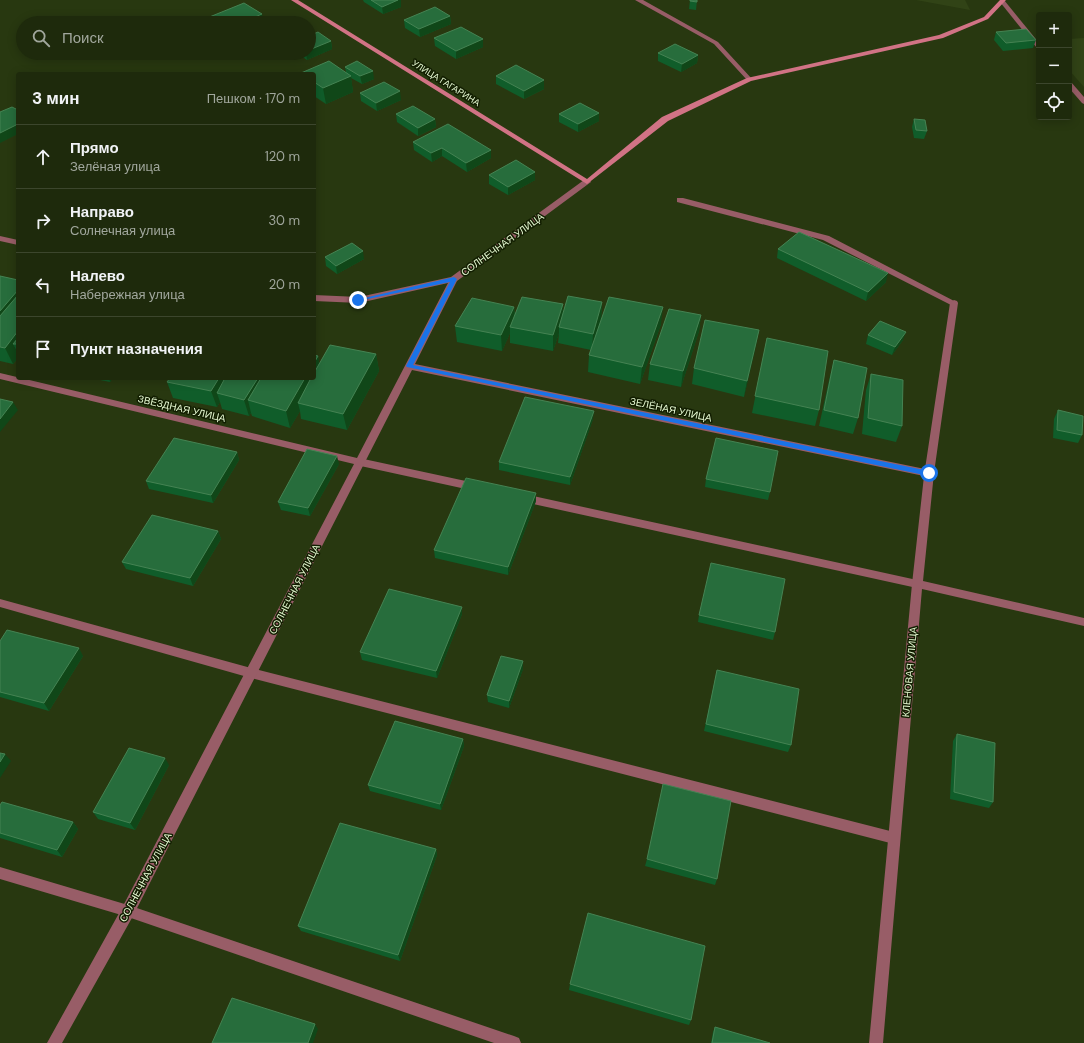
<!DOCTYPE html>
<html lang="ru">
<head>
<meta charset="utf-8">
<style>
  :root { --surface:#1e2a0c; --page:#2b361a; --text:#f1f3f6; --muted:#a1a79d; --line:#3c462d }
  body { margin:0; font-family:"DM Sans",sans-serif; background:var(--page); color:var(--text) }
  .controls { position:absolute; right:12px; top:12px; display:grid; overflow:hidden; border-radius:4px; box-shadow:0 2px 10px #0003 }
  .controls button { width:36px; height:36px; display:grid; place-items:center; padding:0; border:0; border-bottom:1px solid var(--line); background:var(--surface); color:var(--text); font:20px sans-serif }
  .stop { position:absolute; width:12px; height:12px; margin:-9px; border:3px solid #1a73e8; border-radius:50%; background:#fff }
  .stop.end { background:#1a73e8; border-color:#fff; box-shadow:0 1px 4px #0008 }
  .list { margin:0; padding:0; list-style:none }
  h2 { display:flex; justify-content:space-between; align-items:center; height:52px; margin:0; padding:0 16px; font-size:17px }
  h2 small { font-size:13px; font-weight:400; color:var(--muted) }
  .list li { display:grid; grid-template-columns:26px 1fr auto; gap:12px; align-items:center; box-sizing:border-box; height:64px; padding:0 16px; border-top:1px solid var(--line) }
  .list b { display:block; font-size:15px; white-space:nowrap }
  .list p { margin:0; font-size:13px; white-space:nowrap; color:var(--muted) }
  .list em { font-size:13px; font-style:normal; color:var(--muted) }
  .icon { flex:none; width:22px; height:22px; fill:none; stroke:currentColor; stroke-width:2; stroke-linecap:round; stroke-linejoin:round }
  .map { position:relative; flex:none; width:1084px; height:1043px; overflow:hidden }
  .search { position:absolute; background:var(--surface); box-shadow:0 2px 10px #0003; left:16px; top:16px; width:300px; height:44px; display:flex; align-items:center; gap:10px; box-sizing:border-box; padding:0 14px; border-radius:22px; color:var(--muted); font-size:15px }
  .panel { position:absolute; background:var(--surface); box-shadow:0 2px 10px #0003; left:16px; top:72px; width:300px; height:308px; border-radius:4px }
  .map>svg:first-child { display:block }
  .built { fill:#314316 }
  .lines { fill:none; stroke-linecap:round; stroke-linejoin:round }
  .lane { fill:#985d67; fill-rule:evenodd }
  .street { fill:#985d67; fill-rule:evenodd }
  .secondary { fill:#d17385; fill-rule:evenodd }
  .wall { fill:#105d2a }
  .shaded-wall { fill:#104718 }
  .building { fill:#276d3c; stroke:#458353 }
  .route { fill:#1a73e8 }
  .labels { text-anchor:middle; stroke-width:3; stroke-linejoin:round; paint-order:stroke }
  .far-street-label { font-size:9px; fill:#e5f8d1; stroke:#121e01 }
  .street-label { font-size:10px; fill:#e5f8d1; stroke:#121e01 }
</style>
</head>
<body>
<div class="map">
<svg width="1084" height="1043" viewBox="0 0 1084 1043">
  <rect width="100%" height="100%" fill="#283810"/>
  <g class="built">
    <path d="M916,0H965L970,10Z"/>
    <path d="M1084,38V87L1069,70V39Z"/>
  </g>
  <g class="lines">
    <g class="lane">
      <path d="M677,198H683L829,236L958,303L954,306L951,305L823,240L677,202Z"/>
      <path d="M359,458L475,483L478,484L480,487L478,490L475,491L356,465L354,462Z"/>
      <path d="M524,494L917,580L921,581L922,584L921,587L917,588L524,502L521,501L519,498L521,495Z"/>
      <path d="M0,599L251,668L894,832L898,834L900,838L898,842L894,844L251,678L0,607Z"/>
      <path d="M0,867L128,905L514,1036L519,1038L521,1043H494L128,917L0,879Z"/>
    </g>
    <g class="street">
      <path d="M635,0H643L718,42L752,79L747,80L714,44Z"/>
      <path d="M1000,0H1004L1039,43V49L1037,48L1000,2Z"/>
      <path d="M1069,81L1071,82L1084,97V104L1082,103L1069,88Z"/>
      <path d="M584,180H590L591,182L457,281L415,364L925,469L950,303L954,300L957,301L958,303L934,473L923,581L1084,618V626L922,589L883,1043H869L912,584L924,476L412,370L133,916L62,1043H47L123,906L354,464L0,379V373L357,458L448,283L359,303L314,301V295L359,297L451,277Z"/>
      <path d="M0,236L18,240V245L0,241Z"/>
    </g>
    <path class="secondary" d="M291,0H298L587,179L662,117L747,78L939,35L984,17L1000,0H1006L988,19L943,38L751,81L668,121L587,184Z"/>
  </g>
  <g class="wall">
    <path d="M363,0H401V7L383,14L364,2Z"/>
    <path d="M690,0H697L696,10L689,9Z"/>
    <path d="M450,16L451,24L420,37L405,28L404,20Z"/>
    <path d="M207,18L264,22L262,23H208Z"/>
    <path d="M996,32L1036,40L1033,48L1003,51L994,40Z"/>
    <path d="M434,38L483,39V47L456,59L435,46Z"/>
    <path d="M331,41L332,49L307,60L297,53H309Z"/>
    <path d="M658,53L698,55L697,63L681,72L658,61Z"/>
    <path d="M345,67L374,79L362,84L351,78L353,92L326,104L314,96V74H301V73L346,72Z"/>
    <path d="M496,76L544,89L524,99L496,84Z"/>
    <path d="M360,93L401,100L377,111L361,101Z"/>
    <path d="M599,113V121L578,132L559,122V114Z"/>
    <path d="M396,114L435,119L436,127L418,136L397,122Z"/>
    <path d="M914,119L927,131L924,139L914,138L912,127Z"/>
    <path d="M413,142L491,150V158L467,172L442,156L432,162L414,150Z"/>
    <path d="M535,172V180L508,195L489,184V175Z"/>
    <path d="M778,249L886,282L866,301L777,258Z"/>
    <path d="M325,257L364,259L337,274L326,266Z"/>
    <path d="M0,275L1,277L18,280V358L13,364L0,361Z"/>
    <path d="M602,302L601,319L598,330L661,324L640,384L588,372L589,355L591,350L558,343L559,333L553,351L510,343V333L502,351L457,342L455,326L514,307L515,316L563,313Z"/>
    <path d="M701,315L699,331L681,387L648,380L650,364Z"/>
    <path d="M759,330L744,397L692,384L694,368Z"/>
    <path d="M868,335L903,340L892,355L866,344Z"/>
    <path d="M767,338L819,410L815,426L752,413Z"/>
    <path d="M376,354L379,371L347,430L301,419L300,411L290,428L252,416L251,413L249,416L222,409L220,402L217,407L173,398L167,382L318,356L319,364Z"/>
    <path d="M834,360L858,418L853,434L819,426L830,376Z"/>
    <path d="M871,374L902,426L896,442L862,434L866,390Z"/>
    <path d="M90,378H113L110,382Z"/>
    <path d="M1058,410L1082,435L1078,443L1053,438L1054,419Z"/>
    <path d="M593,419L570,485L499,470V462Z"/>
    <path d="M237,452L239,460L213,503L149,489L146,481Z"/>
    <path d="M339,464L310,516L281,510L278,502Z"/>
    <path d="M706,479L770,492L768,500L705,487Z"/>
    <path d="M536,501L508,575L435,558L434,550Z"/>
    <path d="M218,531L221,539L193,586L126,569L122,562Z"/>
    <path d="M462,607V614L437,678L362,660L360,652Z"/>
    <path d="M699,615L775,632L773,640L698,622Z"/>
    <path d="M0,641L83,656L49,711L0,697Z"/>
    <path d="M523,661V669L509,708L488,702L487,695Z"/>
    <path d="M717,670L791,745L788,752L704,731Z"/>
    <path d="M957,734L993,802L989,808L950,799L953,741Z"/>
    <path d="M463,739L464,746L441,810L370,791L368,785Z"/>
    <path d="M169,765L135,830L98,819L93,812Z"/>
    <path d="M0,805L73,822L78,829L62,857L0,838Z"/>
    <path d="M436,849L437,855L400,961L301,931L298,926Z"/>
    <path d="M647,859L717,879L715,885L645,866Z"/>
    <path d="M570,984L691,1020L689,1025L569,990Z"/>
    <path d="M715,1027L770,1043H711L713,1032Z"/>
  </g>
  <g class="shaded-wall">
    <path d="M398,0H401V7L383,14L382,7Z"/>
    <path d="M262,14L264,22L262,23H241Z"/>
    <path d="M450,16L451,24L420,37L419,29Z"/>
    <path d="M483,39V47L456,59V51Z"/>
    <path d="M331,41L332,49L307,60L306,53H309V50Z"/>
    <path d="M698,55L697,63L681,72L682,64Z"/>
    <path d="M373,71L374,79L362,84L360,76Z"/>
    <path d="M351,76L353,92L326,104L323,88Z"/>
    <path d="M544,80V89L524,99V91Z"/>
    <path d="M400,91L401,100L377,111L376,103Z"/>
    <path d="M599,113V121L578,132V124Z"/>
    <path d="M435,119L436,127L418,136V128Z"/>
    <path d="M18,124V134L0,143V133Z"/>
    <path d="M442,148V156L432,162L431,153Z"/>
    <path d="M491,150V158L467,172L466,163Z"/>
    <path d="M535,172V180L508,195V187Z"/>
    <path d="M363,251L364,259L337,274L336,266Z"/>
    <path d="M888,273L886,282L866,301L868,292Z"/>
    <path d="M18,290V316L0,337V311Z"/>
    <path d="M602,302L601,319L592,351L593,334Z"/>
    <path d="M563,304V320L559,327V333L553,351V335Z"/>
    <path d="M514,307L515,324L510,327V333L502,351L501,335Z"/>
    <path d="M663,307L661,324L640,384L642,367Z"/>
    <path d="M701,315L699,331L681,387L683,371Z"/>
    <path d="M759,330L756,346L744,397L747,381Z"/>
    <path d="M18,331V344H13L18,353V358L13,364L5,348Z"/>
    <path d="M906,332L903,340L892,355L895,347Z"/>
    <path d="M376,354L379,371L347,430L343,414Z"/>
    <path d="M318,356L321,372L298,403L300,411L290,428L286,411L305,378H314V363Z"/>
    <path d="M109,378H113L110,382Z"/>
    <path d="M219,378H234L217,393L220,402L217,407L211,391Z"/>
    <path d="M258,378H273L248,400L251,413L249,416L244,400Z"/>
    <path d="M13,402L18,410L0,432V419Z"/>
    <path d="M594,411L593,419L570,485V477Z"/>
    <path d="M237,452L239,460L213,503L211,495Z"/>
    <path d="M337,456L339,464L310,516L308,508Z"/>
    <path d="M536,493V501L508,575V567Z"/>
    <path d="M218,531L221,539L193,586L190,578Z"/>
    <path d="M462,607V614L437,678L436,671Z"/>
    <path d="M79,648L83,656L49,711L44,703Z"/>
    <path d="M523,661V669L509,708V701Z"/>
    <path d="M463,739L464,746L441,810L440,804Z"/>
    <path d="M5,754L11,761L0,778V762Z"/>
    <path d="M165,758L169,765L135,830L130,823Z"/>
    <path d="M73,822L78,829L62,857L57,850Z"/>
    <path d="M436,849L437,855L400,961L398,955Z"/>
    <path d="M315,1024L318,1029L313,1043H308Z"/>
  </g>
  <g class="building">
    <path d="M371,0H398L382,7Z"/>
    <path d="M690,0H697V2L690,1Z"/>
    <path d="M244,3L262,14L241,23H215L207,18Z"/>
    <path d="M435,7L450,16L419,29L404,20Z"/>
    <path d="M461,27L483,39L456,51L434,38Z"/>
    <path d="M1026,29L1036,40L1006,43L996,32Z"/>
    <path d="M318,32L331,41L309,50V36Z"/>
    <path d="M675,44L698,55L682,64L658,53Z"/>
    <path d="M329,61L351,76L323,88L314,82V74H303L301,73Z"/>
    <path d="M357,61L373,71L360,76L345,67Z"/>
    <path d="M516,65L544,80L524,91L496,76Z"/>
    <path d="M384,82L400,91L376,103L360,93Z"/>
    <path d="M580,103L599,113L578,124L559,114Z"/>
    <path d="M413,106L435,119L418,128L396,114Z"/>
    <path d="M12,107L18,110V124L0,133V112Z"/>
    <path d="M914,119L925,120L927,131L916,130Z"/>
    <path d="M448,124L491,150L466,163L442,148L431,153L413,142Z"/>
    <path d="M516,160L535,172L508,187L489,175Z"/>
    <path d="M799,232L888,273L868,292L778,249Z"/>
    <path d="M352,243L363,251L336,266L325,257Z"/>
    <path d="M0,276L18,280V290L0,311Z"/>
    <path d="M18,295V331L5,348L0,347V316Z"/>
    <path d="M568,296L602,302L593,334L559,327Z"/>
    <path d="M522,297L563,304L553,335L510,327Z"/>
    <path d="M609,297L663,307L642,367L589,355Z"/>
    <path d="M472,298L514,307L501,335L455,326Z"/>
    <path d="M669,309L701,315L683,371L650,364Z"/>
    <path d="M705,320L759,330L747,381L694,368Z"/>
    <path d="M880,321L906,332L895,347L868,335Z"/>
    <path d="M18,338V344H13Z"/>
    <path d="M767,338L828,351L819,410L755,396Z"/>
    <path d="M330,345L376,354L343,414L298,403L311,378H314V373Z"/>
    <path d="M314,355L318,356L314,363Z"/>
    <path d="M834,360L867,368L858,418L824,410Z"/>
    <path d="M871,374L903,380L902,426L868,418Z"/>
    <path d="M170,378H219L211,391L167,382Z"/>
    <path d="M225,378H258L244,400L217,393Z"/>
    <path d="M261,378H305L286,411L248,400Z"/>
    <path d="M525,397L594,411L570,477L499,462Z"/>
    <path d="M0,399L13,402L0,419Z"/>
    <path d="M1058,410L1083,416L1082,435L1057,430Z"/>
    <path d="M174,438L237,452L211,495L146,481Z"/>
    <path d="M716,438L778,451L770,492L706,479Z"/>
    <path d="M307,449L337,456L308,508L278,502Z"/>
    <path d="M466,478L536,493L508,567L434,550Z"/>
    <path d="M152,515L218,531L190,578L122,562Z"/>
    <path d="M711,563L785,579L775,632L699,615Z"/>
    <path d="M389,589L462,607L436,671L360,652Z"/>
    <path d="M7,630L79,648L44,703L0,692V641Z"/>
    <path d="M501,656L523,661L509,701L487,695Z"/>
    <path d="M717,670L799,689L791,745L706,724Z"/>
    <path d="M395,721L463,739L440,804L368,785Z"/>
    <path d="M957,734L995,743L993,802L954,792Z"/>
    <path d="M129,748L165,758L130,823L93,812Z"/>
    <path d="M0,753L5,754L0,762Z"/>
    <path d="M663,784L731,801L717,879L647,859Z"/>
    <path d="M2,802L73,822L57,850L0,833V805Z"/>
    <path d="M340,823L436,849L398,955L298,926Z"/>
    <path d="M588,913L705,946L691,1020L570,984Z"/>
    <path d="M232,998L315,1024L308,1043H212Z"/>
    <path d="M715,1027L770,1043H712Z"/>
  </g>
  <path class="route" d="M454,277L457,279L413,365L929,471L932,473L929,476L407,367L406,366L450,282L358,301L356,300Z"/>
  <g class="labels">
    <g class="far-street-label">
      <text transform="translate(446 83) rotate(32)" y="3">УЛИЦА ГАГАРИНА</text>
    </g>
    <g class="street-label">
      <text transform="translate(502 244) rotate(-36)" y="4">СОЛНЕЧНАЯ УЛИЦА</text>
      <text transform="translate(182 408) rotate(13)" y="4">ЗВЁЗДНАЯ УЛИЦА</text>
      <text transform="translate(671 409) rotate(12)" y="4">ЗЕЛЁНАЯ УЛИЦА</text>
      <text transform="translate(294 589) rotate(-63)" y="4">СОЛНЕЧНАЯ УЛИЦА</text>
      <text transform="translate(909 672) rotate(-85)" y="4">КЛЕНОВАЯ УЛИЦА</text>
      <text transform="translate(145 877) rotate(-62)" y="4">СОЛНЕЧНАЯ УЛИЦА</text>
    </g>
  </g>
</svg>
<div class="controls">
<button>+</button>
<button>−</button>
<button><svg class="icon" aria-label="locate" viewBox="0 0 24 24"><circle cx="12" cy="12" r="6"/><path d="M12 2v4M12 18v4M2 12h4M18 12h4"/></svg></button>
</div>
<div class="stop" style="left:929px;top:473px"></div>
<div class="stop end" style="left:358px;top:300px"></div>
<div class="search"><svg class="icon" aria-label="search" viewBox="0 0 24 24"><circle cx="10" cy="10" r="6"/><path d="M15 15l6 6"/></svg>Поиск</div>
<section class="panel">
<h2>3 мин<small>Пешком · 170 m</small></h2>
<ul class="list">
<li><svg class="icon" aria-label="ahead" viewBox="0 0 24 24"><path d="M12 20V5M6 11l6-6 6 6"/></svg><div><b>Прямо</b><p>Зелёная улица</p></div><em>120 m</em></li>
<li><svg class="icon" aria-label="right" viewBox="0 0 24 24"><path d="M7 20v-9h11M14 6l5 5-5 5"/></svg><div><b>Направо</b><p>Солнечная улица</p></div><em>30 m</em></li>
<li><svg class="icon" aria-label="left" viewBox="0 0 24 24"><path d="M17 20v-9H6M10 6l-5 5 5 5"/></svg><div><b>Налево</b><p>Набережная улица</p></div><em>20 m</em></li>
<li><svg class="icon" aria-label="arrive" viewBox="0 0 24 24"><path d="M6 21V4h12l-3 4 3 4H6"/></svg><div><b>Пункт назначения</b></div></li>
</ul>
</section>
</div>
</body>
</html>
